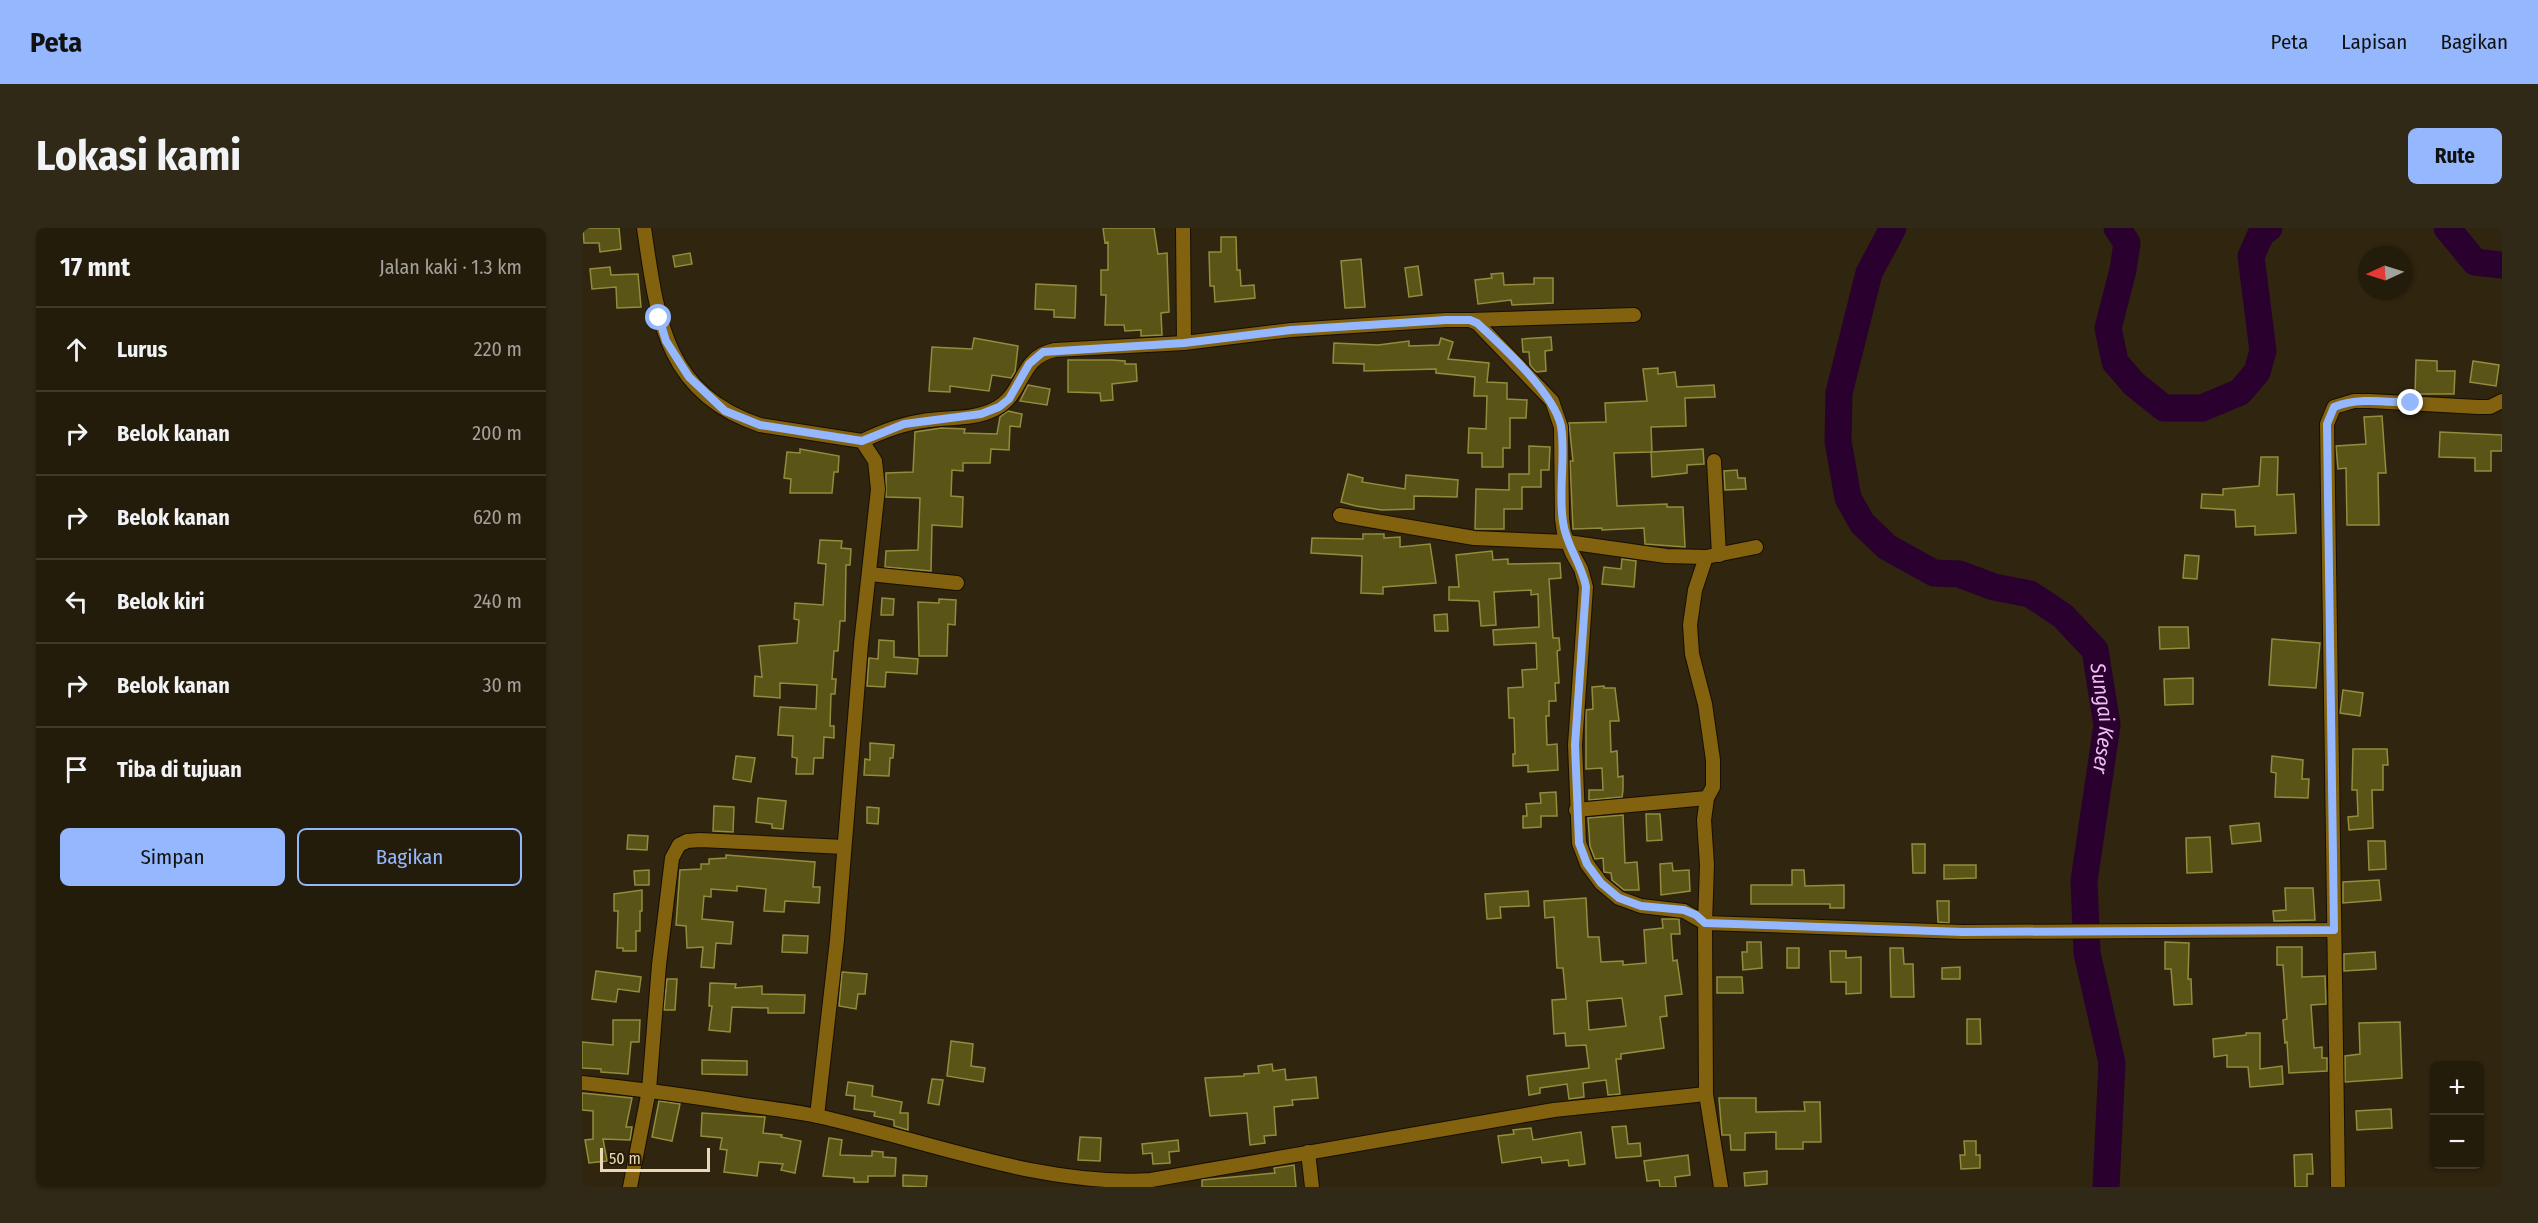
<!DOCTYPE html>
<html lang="id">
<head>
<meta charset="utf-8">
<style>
  :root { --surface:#241c0a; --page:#302918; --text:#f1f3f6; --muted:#a3a19c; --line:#413a2b; --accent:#95b7fd }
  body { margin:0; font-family:"Fira Sans Condensed",sans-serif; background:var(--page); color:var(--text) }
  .controls { position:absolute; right:18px; bottom:18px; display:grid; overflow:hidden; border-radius:9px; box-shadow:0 2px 4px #0004 }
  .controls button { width:54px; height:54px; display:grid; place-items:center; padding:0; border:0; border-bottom:2px solid var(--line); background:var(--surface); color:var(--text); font:30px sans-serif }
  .compass { position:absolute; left:1776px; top:18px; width:54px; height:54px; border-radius:50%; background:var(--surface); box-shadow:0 2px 4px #0004; rotate:266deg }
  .scale { position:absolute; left:18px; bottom:15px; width:110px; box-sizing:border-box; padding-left:6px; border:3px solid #e9d7b5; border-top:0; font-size:16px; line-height:21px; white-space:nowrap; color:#e9d7b5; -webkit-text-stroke:4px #261b05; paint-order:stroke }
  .stop { position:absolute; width:18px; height:18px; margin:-14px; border:4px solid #95b7fd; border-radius:50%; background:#fff }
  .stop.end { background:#95b7fd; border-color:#fff; box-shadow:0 2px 6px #0008 }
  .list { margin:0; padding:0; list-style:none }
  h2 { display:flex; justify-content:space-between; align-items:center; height:78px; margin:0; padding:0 24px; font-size:26px }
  h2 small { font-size:20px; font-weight:400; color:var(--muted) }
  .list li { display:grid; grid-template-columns:39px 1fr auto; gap:18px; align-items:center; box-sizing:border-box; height:84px; padding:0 24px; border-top:2px solid var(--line) }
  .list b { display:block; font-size:22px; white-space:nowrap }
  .list em { font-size:20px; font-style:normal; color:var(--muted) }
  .actions { display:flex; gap:12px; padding:18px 24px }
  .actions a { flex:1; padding:14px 0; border:2px solid var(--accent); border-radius:9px; text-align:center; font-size:21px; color:var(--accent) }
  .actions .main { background:var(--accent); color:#111 }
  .icon { flex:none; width:33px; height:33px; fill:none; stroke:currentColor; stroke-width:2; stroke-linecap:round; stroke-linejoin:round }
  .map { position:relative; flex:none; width:1920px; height:959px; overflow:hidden; border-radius:9px }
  header { display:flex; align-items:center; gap:36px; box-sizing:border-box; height:84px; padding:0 30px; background:var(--accent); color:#111 }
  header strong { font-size:28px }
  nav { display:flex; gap:33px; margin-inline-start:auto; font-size:21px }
  .intro { display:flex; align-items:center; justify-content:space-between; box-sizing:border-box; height:144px; padding:0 36px }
  h1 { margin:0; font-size:42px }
  .button { padding:15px 27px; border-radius:9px; background:var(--accent); color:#111; font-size:21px; font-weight:700 }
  main { display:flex; gap:36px; padding:0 36px }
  aside { flex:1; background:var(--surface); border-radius:9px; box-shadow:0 2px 4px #0004 }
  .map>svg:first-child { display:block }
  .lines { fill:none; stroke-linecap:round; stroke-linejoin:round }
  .river { stroke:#29002e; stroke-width:27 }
  .building { fill:#5a5417; stroke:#938c3e; stroke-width:1.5; fill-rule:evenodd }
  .street-casing { stroke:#180e00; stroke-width:16 }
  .street { stroke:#82610f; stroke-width:14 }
  .route { stroke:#95b7fd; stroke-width:8 }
  .labels { text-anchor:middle; stroke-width:6; stroke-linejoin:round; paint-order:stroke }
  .water-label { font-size:21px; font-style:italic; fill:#f1bdf5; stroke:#261b05 }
</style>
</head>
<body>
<header>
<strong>Peta</strong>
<nav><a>Peta</a><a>Lapisan</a><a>Bagikan</a></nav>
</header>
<div class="intro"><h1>Lokasi kami</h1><a class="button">Rute</a></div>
<main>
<aside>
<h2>17 mnt<small>Jalan kaki · 1.3 km</small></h2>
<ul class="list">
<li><svg class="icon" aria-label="ahead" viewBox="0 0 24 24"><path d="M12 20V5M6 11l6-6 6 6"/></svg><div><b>Lurus</b></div><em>220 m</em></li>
<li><svg class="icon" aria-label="right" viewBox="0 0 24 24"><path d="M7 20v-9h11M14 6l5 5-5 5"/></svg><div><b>Belok kanan</b></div><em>200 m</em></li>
<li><svg class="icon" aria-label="right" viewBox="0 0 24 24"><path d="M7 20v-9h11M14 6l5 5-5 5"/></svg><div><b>Belok kanan</b></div><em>620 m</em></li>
<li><svg class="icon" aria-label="left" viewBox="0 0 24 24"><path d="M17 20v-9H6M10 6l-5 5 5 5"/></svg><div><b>Belok kiri</b></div><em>240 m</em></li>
<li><svg class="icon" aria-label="right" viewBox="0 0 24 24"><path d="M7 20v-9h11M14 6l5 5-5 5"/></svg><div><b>Belok kanan</b></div><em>30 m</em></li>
<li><svg class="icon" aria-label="arrive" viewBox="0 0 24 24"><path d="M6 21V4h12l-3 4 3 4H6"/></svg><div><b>Tiba di tujuan</b></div></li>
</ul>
<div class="actions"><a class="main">Simpan</a><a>Bagikan</a></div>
</aside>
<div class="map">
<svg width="1920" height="959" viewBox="0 0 1920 959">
  <rect width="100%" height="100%" fill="#30250e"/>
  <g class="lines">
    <g class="river">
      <path id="s1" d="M1311,0L1287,45L1257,165L1256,213L1266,270L1280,295L1305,319L1352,345L1377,346L1412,359L1448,366L1481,388L1513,422L1525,497L1502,653L1505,725L1530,835L1524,959"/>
      <path d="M1535,0L1545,15L1541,42L1526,100L1533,134L1552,156L1582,180H1620L1658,164L1675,144L1681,123L1669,28L1679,6L1687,0"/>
      <path d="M1865,0L1893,34L1920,37"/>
    </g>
  </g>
  <g class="building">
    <path d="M1,0H37L39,21L18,24L17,15H2Z"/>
    <path d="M521,0H572L576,26L585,25L587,84L579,85L580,107L559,108V102L543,103L542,97H523L524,67H519V42H526V14L523,15Z"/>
    <path d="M639,9H654L655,42H658L659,58L672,57L673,70L633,74L632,58H628L627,24H639Z"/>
    <path d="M108,25L110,36L93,39L91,28Z"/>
    <path d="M779,31L783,79L763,80L759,33Z"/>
    <path d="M836,38L840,67L827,69L823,40Z"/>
    <path d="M28,39L29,47L56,46L59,79L35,80L34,59L10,61L8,41Z"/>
    <path d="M921,45L922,57L952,56V50H971V75L930,77L929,72L896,76L893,52L910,50L909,46Z"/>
    <path d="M454,56L494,58L493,90L472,89V82L453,81Z"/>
    <path d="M969,109L970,122L963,123L964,143L954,144L948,137L947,124H941L940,111Z"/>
    <path d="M392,110L436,118L433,144L429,150L410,147L407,163L368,158V164L347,163L350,119L390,121Z"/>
    <path d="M859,110L871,114L866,131L907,135L905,154L925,155V171L945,172L944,190H928V220H921V239H900V225H886L887,200L904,201L905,168H892L893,149L854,145V141L782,143V136L751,135L752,115L796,117L827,113V118L857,117Z"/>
    <path d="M486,132H530L543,133V136H554L555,153L530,156L531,172L519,173L518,165L486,164Z"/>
    <path d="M1834,132L1855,133V143H1873L1872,166H1833Z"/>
    <path d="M1891,133L1917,137L1914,158L1888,154Z"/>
    <path d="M1076,140V146L1093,144L1095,159L1132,157L1133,169L1103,170L1104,198L1069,199L1070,224L1032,225L1035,278L1085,276V279H1101L1103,319L1063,316L1062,300L1020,302V300L991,301L988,233H991L987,195L1024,194L1023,175L1065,173L1061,141Z"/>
    <path d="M446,157L468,161L465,177L438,173Z"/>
    <path d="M426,183L440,186L438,199L428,198L427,222L409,221L408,235H381V243L370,242L369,268L381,269L380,299L350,297L349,343L303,339L304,323L336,322L338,270L304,269V245L331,244L333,204L359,200L383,201L382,205L415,206L418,189Z"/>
    <path d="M1800,188L1804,245H1796L1797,297H1765L1764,240L1756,241L1754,218L1784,216L1782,189Z"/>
    <path d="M1858,204L1920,207V223H1909V243H1893V230L1857,229Z"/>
    <path d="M947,218L968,219L967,242H959V259H940V281H922V301H893L894,261L927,262V246H947Z"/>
    <path d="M218,221L257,228L256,244H252L250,265H208L209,251L202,250L205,224L218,225Z"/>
    <path d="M1121,221L1122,236L1105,237V245L1070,249L1069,224Z"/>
    <path d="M1679,229H1696L1695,267L1712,266L1714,305L1673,307V298L1654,299L1653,282L1619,280L1620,266L1641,267V261L1677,258Z"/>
    <path d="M1155,242L1156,250H1163L1164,261L1143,262L1142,243Z"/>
    <path d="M766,246L781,250L780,254L823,261L824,247L876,252L875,269L832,268V281L800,282L774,278L759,274Z"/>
    <path d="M781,306H802V310L818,309V319L848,316L854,355L801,359V366L779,365L780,328L729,325L730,310L781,311Z"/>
    <path d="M238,312L260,313L259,320L269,321L268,337H264L263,393H258L256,423H252L250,451H254L253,466H249L248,498H252V510L242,509L241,530H232L231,546H214L215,530L210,529L211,508L196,507L198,479L234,481L235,457L198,455V470L172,468L173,448L180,449L177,418L215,415L217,392L212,391L213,375L241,377L244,336L236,335Z"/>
    <path d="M910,323L911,332L926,331V336L978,335L979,350L967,351L971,410H977L978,422L975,423L977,455H973L974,473H967V488H964L965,517L975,516L976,542L946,544V537L931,538V526H933L932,490H927L926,460L941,459L940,442L955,441L954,415L912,417L911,402L957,399L956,366L949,367V362L912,364L914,397L899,398L897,373L867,372V359H877L874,327Z"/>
    <path d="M1603,327L1617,328L1615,351L1601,350Z"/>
    <path d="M1040,331L1054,333L1052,359L1020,356L1022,339L1039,341Z"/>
    <path d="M300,370L312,371L311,387H299Z"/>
    <path d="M357,371L374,372L373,397L366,396L365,428H337L336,374L357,375Z"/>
    <path d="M865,386L866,403H853L852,387Z"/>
    <path d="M1577,399H1606L1607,420L1578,421Z"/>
    <path d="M1690,411L1738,415L1734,460L1687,457Z"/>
    <path d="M297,412L312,413V429L336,431L335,446L304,444L303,459L285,458L287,430L296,431Z"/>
    <path d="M1611,450V476L1583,477L1582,451Z"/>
    <path d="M1022,458V460H1033L1037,493H1028L1029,524L1035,523L1036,549L1041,548V562L1040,569L1007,572V562H1021L1020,540L1004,541V482L1011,481L1010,459Z"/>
    <path d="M1761,462L1781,465L1778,488L1758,485Z"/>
    <path d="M288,515L312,517L311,530H308L307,548L282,547L283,531L288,532Z"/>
    <path d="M1771,521H1805L1806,537H1801V562H1790L1791,600L1767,602L1766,589L1776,588L1775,562H1770Z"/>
    <path d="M154,528L173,530L169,554L151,551Z"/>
    <path d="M1690,528L1721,532L1720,551H1727L1726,570L1693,569L1694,545L1689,544Z"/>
    <path d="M974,564L975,588H959V599L941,600V588H945L944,576L959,575L958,565Z"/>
    <path d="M176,570L204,573L201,601L190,600V596L174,594Z"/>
    <path d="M132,578L152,579L151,604L131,603Z"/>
    <path d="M285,579L297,580L296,596L285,595Z"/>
    <path d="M1064,586H1078L1080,612L1065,613Z"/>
    <path d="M1041,587L1043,635L1055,634L1057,662H1042L1030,652L1029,645L1022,644L1021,630L1013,631L1008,618L1006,590Z"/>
    <path d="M1677,595L1679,613L1650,616L1648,598Z"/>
    <path d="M46,607L66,608L65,622L45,621Z"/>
    <path d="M1628,609L1630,644L1605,645L1604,610Z"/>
    <path d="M1786,613H1803L1804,641L1787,642Z"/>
    <path d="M1330,616H1343V645H1331Z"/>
    <path d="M144,627L233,634L231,659H238L237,675L203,673L202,684L182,683L184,661L155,658V663L129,661V669L122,668L120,691L151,694L149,716L134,715L132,740L119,739L121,719L105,720L104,698L94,697L98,642L119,641V636H127V631L144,630Z"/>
    <path d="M1090,635L1091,643L1107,642L1108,663L1079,667L1078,636Z"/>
    <path d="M1362,637H1394V650L1362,651Z"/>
    <path d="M67,642V657H53L52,643Z"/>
    <path d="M1210,642H1222L1223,658L1262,657V680H1248V676H1169V657H1210Z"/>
    <path d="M1797,652L1799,672L1761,675V654Z"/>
    <path d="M1703,660H1731L1733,692L1692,693L1691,683L1704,682Z"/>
    <path d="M60,662V683H58V703H54V723H41V720H35L36,683H32V666Z"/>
    <path d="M946,663L947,678L918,679L919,690L905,691L903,666Z"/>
    <path d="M1004,670L1006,709H1017L1019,734L1041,733V737L1064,735L1062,702L1081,700L1080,691H1097L1098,706H1089L1091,733L1095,732L1100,766L1083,768L1085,788L1078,789L1082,820L1039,826V831H1034L1038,866L1026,867L1024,852L1001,855L1002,869L987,871L985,856L958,860V865L947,867L945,848L1007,840L1004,817L984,818L983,805L972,806L970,772L984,771L981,740H975L972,689L963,690L962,673ZM1040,770L1044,798L1007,802L1005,773Z"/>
    <path d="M1355,673H1367V695L1356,694Z"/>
    <path d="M201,707L226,708L225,725L200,724Z"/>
    <path d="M1165,714H1179L1180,740L1161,742L1160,724H1165Z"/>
    <path d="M1583,714L1607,715L1606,751H1609L1610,776L1592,777L1589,741H1583Z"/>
    <path d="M1695,719H1720V749L1743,748L1744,776L1729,777L1732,820L1740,819V830H1745V843L1707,845L1705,814L1703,815L1701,792L1705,791L1701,737H1695Z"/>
    <rect x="1205" y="720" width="12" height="20"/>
    <path d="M1308,720H1321L1322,736H1331L1332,769H1309Z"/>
    <path d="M1248,723H1264V730L1279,729V765L1264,766V754H1249Z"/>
    <path d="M1793,724L1794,741L1762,743V726Z"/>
    <path d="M1378,739V751H1360V740Z"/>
    <path d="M14,743L59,749L57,764L36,761L34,774L10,771Z"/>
    <path d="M260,744L285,746L283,766H276L274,781L257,778Z"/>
    <path d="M1135,749H1160L1161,765H1135Z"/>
    <path d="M85,751H95L93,782H82Z"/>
    <path d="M128,755L154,756L153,760L180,758V766L223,767L222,785H186V780L150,779L148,804L127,802L130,778H127Z"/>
    <path d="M1385,791H1398L1399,816H1385Z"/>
    <path d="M31,792H58L57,814H49L46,846L19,844V841L0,840V814L31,817Z"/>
    <path d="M1818,794L1820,850L1763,854V828L1778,826L1777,795Z"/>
    <path d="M1664,805H1678V841L1700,838L1701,856L1668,859L1666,839H1645V827L1632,829L1631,811L1664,807Z"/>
    <path d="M369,813L391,816L389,838L403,840L401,854L365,848Z"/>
    <path d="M120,832L165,833V847L120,846Z"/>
    <path d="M690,836L691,843L703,841L704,852L734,849L736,870L710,872L711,877L692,879L694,907L682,908L683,915L668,917L665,885L628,888L623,850L662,848V846L677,845L676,838Z"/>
    <path d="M350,851L361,852L357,877L346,875Z"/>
    <path d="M266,854L291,858L290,868L320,874L318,885H326V902L312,898V892L292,888L293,884L272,881L273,868L264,867Z"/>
    <path d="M0,865L50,870L44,899H50L48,912L21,911L25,933L7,935L3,912L11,911V883L0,882Z"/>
    <path d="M1137,870H1174V884L1223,883L1222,874H1238L1239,914H1221V921H1194V904L1163,905V922H1149L1148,907H1140Z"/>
    <path d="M77,873L98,876L90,913L70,909Z"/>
    <path d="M1809,881L1810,900L1775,902L1774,883Z"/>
    <path d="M120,885L183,889L181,905L200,907L199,909L219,913L213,945L199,942L201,936L177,934L175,948L142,944L145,922L138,921L140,910L119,908Z"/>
    <path d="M1044,898L1046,916L1058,915L1059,928L1034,930L1030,899Z"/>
    <path d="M949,900L951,912L999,904L1003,936L987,938L986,932L960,935L959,929L920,935L916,908L932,906L931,902Z"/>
    <path d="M498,909L519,910L518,933L496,932Z"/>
    <path d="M247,910L260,912L258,927L290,928V923L301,924V929L314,930L313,948H286V954H272V950L241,948Z"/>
    <path d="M596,912L597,923L587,924L588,935L571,936L570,925L561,926L560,916Z"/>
    <path d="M1382,913H1394V927H1398V940L1379,941L1378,927H1383Z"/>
    <path d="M1730,926L1731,946H1725V959H1713L1712,927Z"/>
    <path d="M1106,927L1108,947L1093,949L1094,959H1078L1077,952L1065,953L1062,933Z"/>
    <path d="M712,937L714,959H620V952L693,945L692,940Z"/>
    <path d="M1185,943V956L1163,958L1162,945Z"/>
    <path d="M321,947L345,948L344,959L321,958Z"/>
  </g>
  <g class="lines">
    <g class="street-casing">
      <g id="street">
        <path d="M62,0C75,87 81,165 178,197L280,213L293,233L296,261L279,416L255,712L235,888"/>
        <path d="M601,0L602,115"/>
        <path d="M888,92L1052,87"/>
        <path d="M280,213C299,204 319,196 341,193C364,189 392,192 413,181C443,166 436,129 473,122L602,115L709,102L864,92H888L895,95L970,173L979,199L980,291L982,305L990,325L999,341L1004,359L993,517L997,615L1005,636L1019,655L1037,670L1059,678L1102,683L1123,695L1124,866L1139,959"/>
        <path d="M1132,233L1137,327"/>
        <path d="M758,287L892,310L985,314L1084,328L1124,329L1174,319"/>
        <path d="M1124,329L1113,362L1108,397L1110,426L1123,476L1131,532V559L1125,570L1122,592L1125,637L1123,695L1381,704L1752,702"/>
        <path d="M287,346L375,355"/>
        <path d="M994,582L1125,570"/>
        <path d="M0,855C55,861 109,868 163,877C187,880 211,883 235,888C340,911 459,959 569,952L972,882L1124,866"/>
        <path d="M726,924L730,959"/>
        <path d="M48,959L67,862L77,737L90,630L97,617L105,613L118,612L262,619"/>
        <path d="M1756,959L1745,196L1752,179L1772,173H1788L1896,179H1908L1920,173"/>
      </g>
    </g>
    <use href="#street" class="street"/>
  </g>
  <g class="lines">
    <path class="route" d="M77,90L84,113L107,149L143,183L178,197L280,213L322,196L399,186L417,179L427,171L447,136L461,124L602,115L709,102L864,92H888L895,95C920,118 972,165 979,198C984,226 976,264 981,294C984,318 1000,336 1004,359L993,517L997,615L1005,636L1019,655L1037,670L1059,678L1102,682L1114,687L1123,695L1381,704L1752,702L1745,196L1752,179C1776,169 1804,174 1829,175"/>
  </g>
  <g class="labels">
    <g class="water-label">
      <text dy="7" stroke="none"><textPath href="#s1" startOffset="652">Sungai Keser</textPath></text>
    </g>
  </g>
</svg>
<div class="controls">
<button>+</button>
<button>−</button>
</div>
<svg class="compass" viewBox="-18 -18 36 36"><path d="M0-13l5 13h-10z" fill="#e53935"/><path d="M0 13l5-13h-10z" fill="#a3a19c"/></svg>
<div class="scale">50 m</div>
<div class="stop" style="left:77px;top:90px"></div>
<div class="stop end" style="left:1829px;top:175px"></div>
</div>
</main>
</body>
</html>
